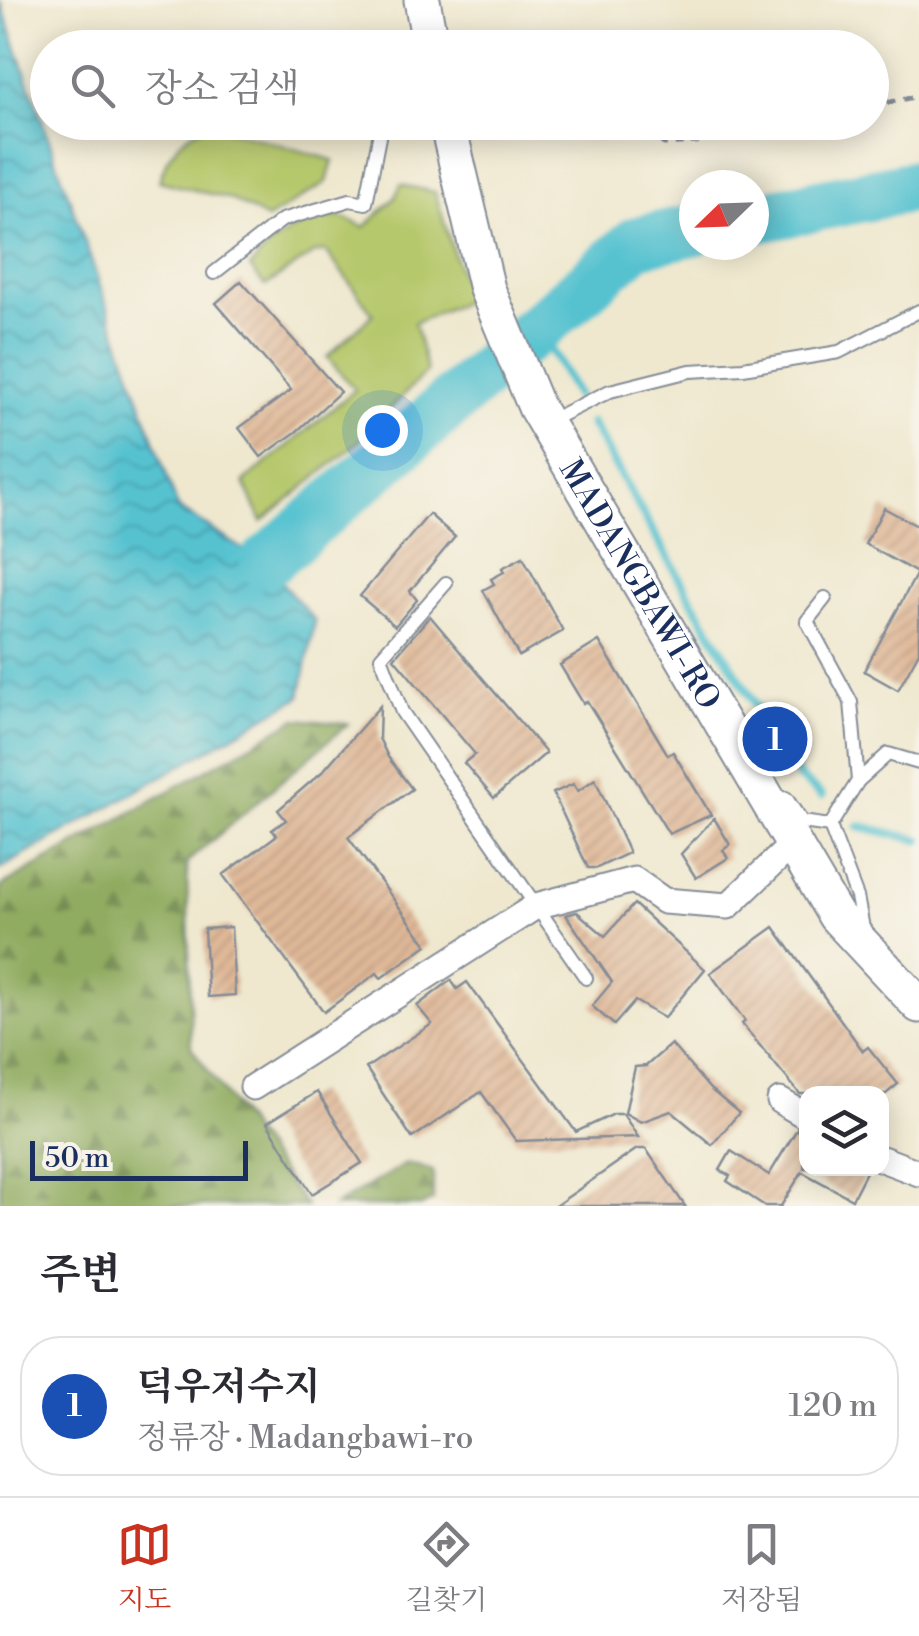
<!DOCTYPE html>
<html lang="ko">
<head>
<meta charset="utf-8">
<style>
  :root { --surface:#fff; --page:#f2f2f3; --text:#2b2b33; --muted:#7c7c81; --line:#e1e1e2; --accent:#c8321e }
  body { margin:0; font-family:"Libre Bodoni","Noto Serif KR",serif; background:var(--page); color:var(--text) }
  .controls { position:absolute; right:30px; bottom:30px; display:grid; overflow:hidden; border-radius:20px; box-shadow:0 5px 25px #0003 }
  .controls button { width:90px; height:90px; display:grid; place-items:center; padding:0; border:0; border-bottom:2px solid var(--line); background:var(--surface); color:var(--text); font:50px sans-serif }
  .compass { position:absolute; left:679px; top:170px; width:90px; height:90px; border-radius:50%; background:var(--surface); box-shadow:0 5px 25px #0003; rotate:247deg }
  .scale { position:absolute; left:30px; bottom:25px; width:218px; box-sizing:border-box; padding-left:10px; border:5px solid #1b2f5e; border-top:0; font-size:28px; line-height:35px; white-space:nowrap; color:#1b2f5e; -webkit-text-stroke:8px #f7f3e8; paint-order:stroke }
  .you { position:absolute; left:382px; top:430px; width:35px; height:35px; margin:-25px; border:8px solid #fff; border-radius:50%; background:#1a73e8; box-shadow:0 0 0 15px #1a73e833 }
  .badge { display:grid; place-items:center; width:65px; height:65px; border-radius:50%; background:var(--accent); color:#fff; font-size:32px; font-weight:700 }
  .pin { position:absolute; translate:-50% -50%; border:5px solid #fff; box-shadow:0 2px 10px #0006 }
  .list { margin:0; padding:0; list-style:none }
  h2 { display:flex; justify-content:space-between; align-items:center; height:130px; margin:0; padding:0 40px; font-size:42px }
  h2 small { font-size:32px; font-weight:400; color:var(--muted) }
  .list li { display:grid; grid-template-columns:65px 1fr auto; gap:30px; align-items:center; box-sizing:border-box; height:140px; margin:0 20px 20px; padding:0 20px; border:2px solid var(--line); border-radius:40px }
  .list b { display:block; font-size:38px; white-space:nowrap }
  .list p { margin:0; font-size:32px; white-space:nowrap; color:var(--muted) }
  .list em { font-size:32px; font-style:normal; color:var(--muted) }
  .icon { flex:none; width:55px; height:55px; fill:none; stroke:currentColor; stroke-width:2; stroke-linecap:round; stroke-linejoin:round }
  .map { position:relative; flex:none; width:919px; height:1206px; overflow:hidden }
  .search { position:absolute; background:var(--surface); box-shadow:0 5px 25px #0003; left:30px; right:30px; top:30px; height:110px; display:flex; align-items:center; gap:25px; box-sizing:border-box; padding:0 35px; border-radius:55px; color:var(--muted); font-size:38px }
  .sheet { height:290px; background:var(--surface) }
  nav { display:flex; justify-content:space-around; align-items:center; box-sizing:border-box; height:140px; border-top:2px solid var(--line); background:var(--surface); font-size:28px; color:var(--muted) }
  nav a { display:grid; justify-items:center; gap:5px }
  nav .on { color:var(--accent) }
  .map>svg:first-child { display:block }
  .green { fill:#b6c86c; stroke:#687c65; stroke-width:2.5 }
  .forest { fill:url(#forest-firs); stroke:#566e5f; stroke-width:2.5 }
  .water { fill:url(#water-waves); stroke:#387897; stroke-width:2.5 }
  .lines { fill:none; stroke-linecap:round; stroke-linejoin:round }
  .stream { stroke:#56c2d0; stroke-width:9 }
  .river { stroke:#56c2d0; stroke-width:52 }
  .building { fill:url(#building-hatch) }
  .service-casing { stroke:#858c96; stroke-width:16 }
  .minor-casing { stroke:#858c96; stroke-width:29 }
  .secondary-casing { stroke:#858c96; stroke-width:39 }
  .path { stroke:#858c96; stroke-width:5; stroke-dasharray:8 8; stroke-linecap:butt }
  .service { stroke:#fff; stroke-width:12 }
  .minor { stroke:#fff; stroke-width:25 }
  .secondary { stroke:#fff; stroke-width:35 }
  .labels { text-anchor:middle; stroke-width:8; stroke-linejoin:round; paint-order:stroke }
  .street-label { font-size:32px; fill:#1b2f5e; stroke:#f7f3e8 }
</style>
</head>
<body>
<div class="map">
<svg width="919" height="1206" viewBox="0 0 919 1206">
  <defs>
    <pattern id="forest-firs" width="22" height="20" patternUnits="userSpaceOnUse" patternTransform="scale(2.5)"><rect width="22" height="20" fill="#90ac60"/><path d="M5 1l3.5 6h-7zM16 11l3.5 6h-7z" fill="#758c52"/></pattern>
    <pattern id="water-waves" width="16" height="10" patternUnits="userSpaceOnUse" patternTransform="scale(2.5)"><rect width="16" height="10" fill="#56c2d0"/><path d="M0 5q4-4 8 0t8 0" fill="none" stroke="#469eac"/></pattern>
    <pattern id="building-hatch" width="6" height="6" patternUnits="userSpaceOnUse" patternTransform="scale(2.5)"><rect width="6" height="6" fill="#dfb897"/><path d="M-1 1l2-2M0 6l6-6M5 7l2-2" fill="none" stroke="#bf9e85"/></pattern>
  </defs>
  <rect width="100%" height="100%" fill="#f7f3e8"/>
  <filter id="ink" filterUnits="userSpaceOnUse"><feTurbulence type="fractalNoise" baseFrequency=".01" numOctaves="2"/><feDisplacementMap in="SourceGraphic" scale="20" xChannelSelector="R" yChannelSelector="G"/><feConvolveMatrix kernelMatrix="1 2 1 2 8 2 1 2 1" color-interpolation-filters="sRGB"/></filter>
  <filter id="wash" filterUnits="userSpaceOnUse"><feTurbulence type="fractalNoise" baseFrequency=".0048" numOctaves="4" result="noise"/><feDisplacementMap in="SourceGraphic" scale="40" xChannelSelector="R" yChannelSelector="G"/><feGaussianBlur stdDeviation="2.25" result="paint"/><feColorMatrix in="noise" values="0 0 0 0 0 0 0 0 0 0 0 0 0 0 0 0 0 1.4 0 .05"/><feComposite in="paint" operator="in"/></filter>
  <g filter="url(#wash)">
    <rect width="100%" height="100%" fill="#efe8cf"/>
    <g class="green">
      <path d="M210,124L333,160L327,182L267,219L230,199L159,181C169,151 180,135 210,124Z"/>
      <path d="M401,185L435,192L468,300L414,323L427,371L357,443L262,522L244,482L355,390L327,357L373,314L326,251L314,253L265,286L250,268C266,244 304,216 335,216C344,216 356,224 365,227L394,199Z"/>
    </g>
    <g class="forest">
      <path d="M296,719L348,724L187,862L191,1047L306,1206H0V887Z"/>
      <path d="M407,1163L433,1171V1200L421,1206H334Z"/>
    </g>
    <path class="water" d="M0,0L178,508L265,563L315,621L300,697L0,869Z"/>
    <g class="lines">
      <g class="stream">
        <path d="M538,326L576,395"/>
        <path d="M591,423L693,602L799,777L822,796"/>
        <path d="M859,826L919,840"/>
      </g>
      <g class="river">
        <path d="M754,218L919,185"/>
        <path d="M265,563L637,242L694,230"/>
      </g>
    </g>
    <g id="blocks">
      <g class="building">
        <path d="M241,281L340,392L296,432L261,457L239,428L291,390L216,303Z"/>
        <path d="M884,508L919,527V652L898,690L864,671L917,573L865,544Z"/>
        <path d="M429,514L455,537L410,591L417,600L395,626L360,596Z"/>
        <path d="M523,557L563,631L519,656L483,590L494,584L491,579L504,572L502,568Z"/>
        <path d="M430,616L546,753L494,798L464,763L475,754L394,658Z"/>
        <path d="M599,641L668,755L673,752L711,815L669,834L587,701L583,703L560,665Z"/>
        <path d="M380,706L379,738L388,757L412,789L348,837L427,945L381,978L377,973L324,1012L223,875L277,835L272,830L286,820L278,810L322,772Z"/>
        <path d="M595,779L629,853L597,868H588L553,793L573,784L578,791Z"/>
        <path d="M714,818L730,845L723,850L728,858L696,878L681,854Z"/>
        <path d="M634,904L705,969L664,1018L635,1001L614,1025L592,1006L612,982L566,915L577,912L605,936Z"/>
        <path d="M231,927L235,995L208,997L204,929Z"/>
        <path d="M774,927L863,1051L868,1047L898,1084L886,1094H800L742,1024L745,1021L710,973Z"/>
        <path d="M451,980L457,989L467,982L576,1132L614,1114H623L638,1137L516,1141L481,1092L412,1138L366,1068L432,1024L417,1006Z"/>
        <path d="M671,1044L710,1089L739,1113L712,1145L671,1111L641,1122L625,1113L635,1067L646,1066Z"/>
        <path d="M317,1092L362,1163L312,1194L267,1123Z"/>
        <path d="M797,1129L806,1132L804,1168H868L852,1199L802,1172L781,1206H765L727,1181L730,1176L720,1170L731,1151L769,1175Z"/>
        <path d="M637,1149H646L685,1206H555Z"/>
      </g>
    </g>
  </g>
  <g filter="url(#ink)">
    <use href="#blocks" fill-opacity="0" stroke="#858c96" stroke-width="2.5"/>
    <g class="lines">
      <g class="service-casing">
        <g id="service">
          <path d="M452,138L481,122"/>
          <path d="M214,273L282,220L350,200L366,203L382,122"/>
          <path d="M547,422L610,391L690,371L743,368L839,352L919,311"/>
          <path d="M446,583L381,657L402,712L586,978"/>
          <path d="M825,598L807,621L851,702L858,781"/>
          <path d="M786,798L802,822L830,826"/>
          <path d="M864,933L857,897L830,826L858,781L888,754L919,763"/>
        </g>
      </g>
      <g class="minor-casing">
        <g id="minor">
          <path d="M253,1087L536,906L634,880L664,901L728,906L793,844"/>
          <path d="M780,1101L806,1116"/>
          <path d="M882,1159L919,1173"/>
        </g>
      </g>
      <g class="secondary-casing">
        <g id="secondary">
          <path d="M422,0L431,48"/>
          <path id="s1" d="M447,122L487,289L536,407L836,916L919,1005"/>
        </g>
      </g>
      <g class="path">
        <path d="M872,106L919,96"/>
        <path d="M634,122L664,144L696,142L792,122"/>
      </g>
      <use href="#service" class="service"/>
      <use href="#minor" class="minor"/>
      <use href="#secondary" class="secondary"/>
    </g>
  </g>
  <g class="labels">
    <g class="street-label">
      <text dy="11" stroke="none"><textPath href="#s1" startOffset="505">MADANGBAWI-RO</textPath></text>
    </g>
  </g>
</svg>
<div class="controls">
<button><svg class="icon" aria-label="layers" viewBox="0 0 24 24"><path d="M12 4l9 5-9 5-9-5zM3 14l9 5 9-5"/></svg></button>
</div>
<svg class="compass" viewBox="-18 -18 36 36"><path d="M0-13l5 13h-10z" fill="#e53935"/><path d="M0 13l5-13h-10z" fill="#7c7c81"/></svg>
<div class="scale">50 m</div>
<div class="you"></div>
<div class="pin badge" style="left:775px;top:739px;background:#1a4fb4">1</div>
<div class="search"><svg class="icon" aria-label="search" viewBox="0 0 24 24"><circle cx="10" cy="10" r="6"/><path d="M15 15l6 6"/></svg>장소 검색</div>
</div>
<section class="sheet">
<h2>주변<small></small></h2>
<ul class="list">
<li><span class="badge" style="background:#1a4fb4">1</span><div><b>덕우저수지</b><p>정류장 · Madangbawi-ro</p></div><em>120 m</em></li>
</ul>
</section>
<nav>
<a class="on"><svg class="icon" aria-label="map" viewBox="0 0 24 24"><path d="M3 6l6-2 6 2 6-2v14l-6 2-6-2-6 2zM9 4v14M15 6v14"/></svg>지도</a>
<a><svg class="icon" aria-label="directions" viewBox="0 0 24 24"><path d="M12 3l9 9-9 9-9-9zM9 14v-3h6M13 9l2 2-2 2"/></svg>길찾기</a>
<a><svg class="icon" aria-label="saved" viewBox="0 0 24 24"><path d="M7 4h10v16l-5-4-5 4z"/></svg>저장됨</a>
</nav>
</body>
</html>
